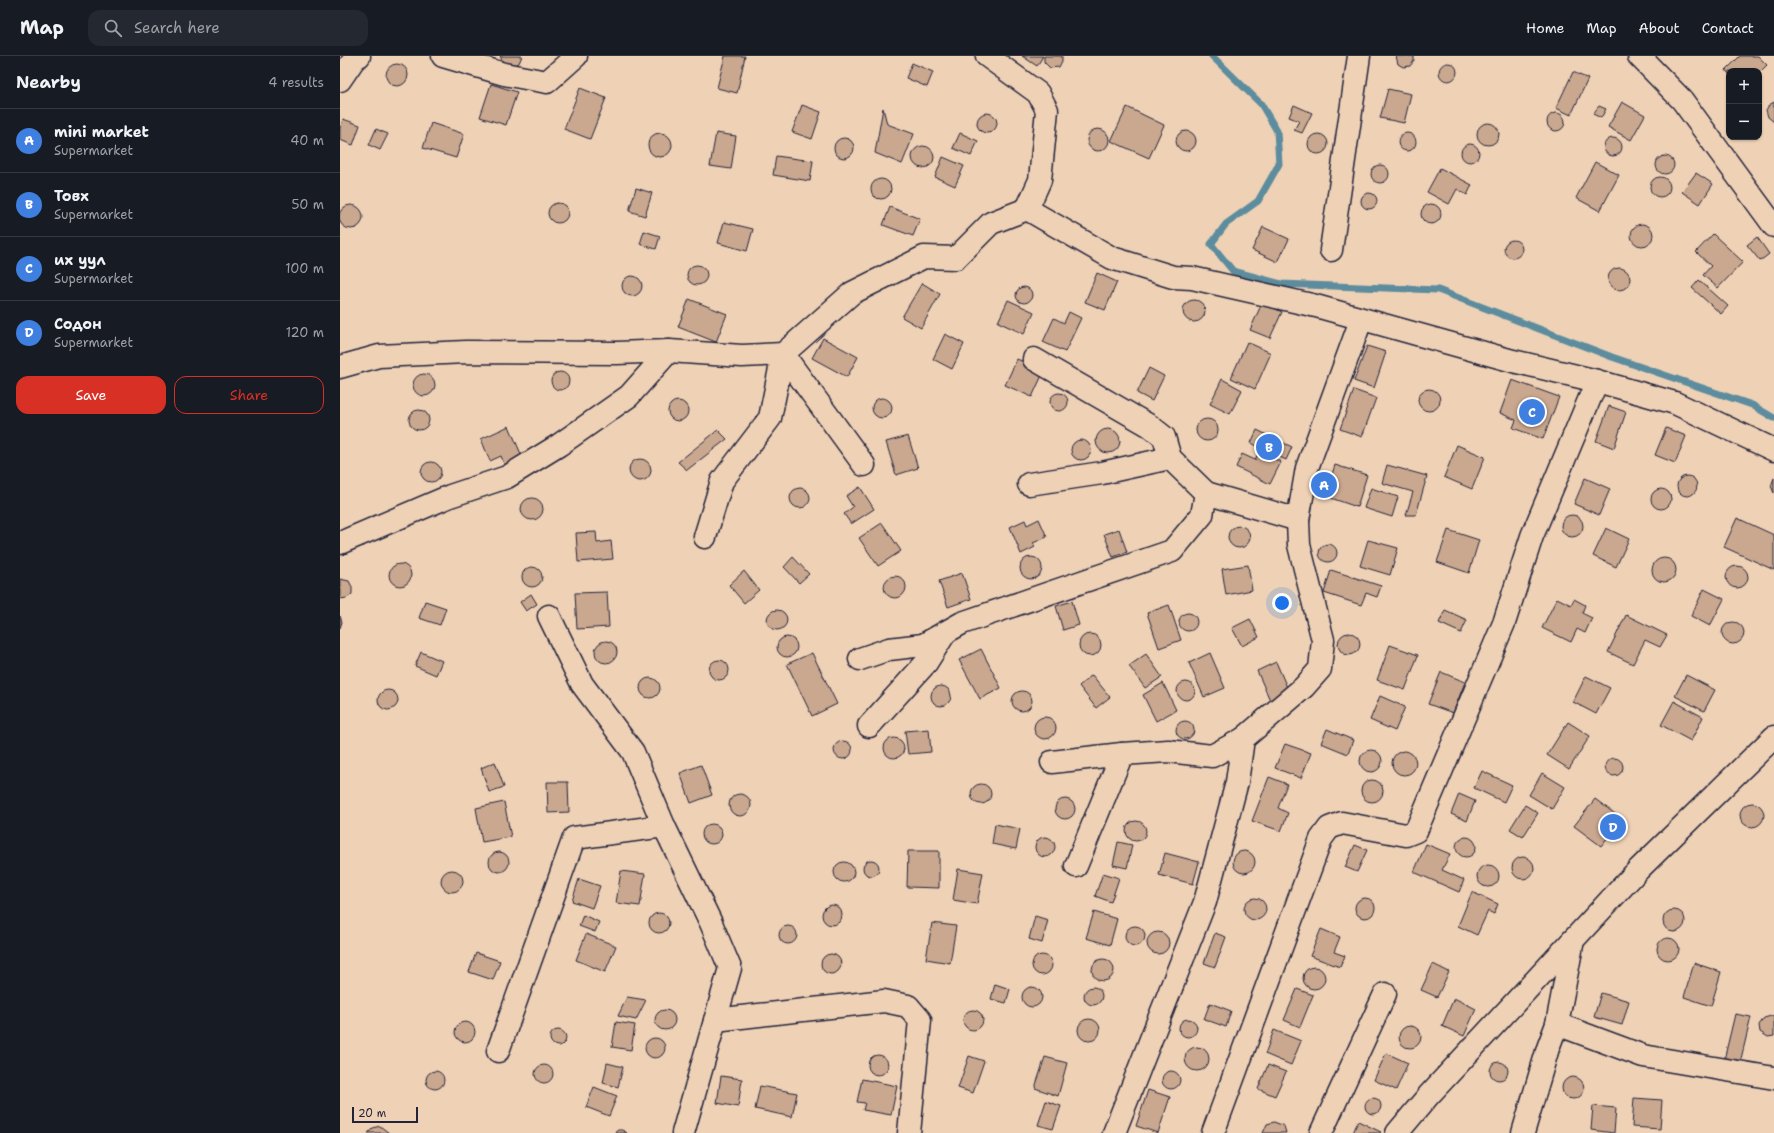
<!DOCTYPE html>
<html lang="en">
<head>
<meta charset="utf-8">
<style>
  :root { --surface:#171b24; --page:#242831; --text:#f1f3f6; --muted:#9ea1a6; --line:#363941; --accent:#d93025 }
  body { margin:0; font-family:"Shantell Sans",sans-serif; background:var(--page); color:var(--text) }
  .controls { position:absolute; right:12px; top:12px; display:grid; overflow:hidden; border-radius:8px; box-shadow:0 1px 3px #0004 }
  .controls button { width:36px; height:36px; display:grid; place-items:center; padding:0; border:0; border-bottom:1px solid var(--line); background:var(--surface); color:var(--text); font:20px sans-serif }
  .scale { position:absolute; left:12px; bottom:10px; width:66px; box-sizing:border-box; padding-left:4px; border:2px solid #22223b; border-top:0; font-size:11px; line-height:14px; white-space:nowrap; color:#22223b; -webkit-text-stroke:3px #efd2b6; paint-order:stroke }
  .you { position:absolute; left:942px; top:547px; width:14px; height:14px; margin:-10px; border:3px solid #fff; border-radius:50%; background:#1a73e8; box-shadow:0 0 0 6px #1a73e833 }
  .badge { display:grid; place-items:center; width:26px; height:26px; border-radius:50%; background:var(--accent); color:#fff; font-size:13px; font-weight:700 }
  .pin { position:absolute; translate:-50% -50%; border:2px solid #fff; box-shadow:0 1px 4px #0006 }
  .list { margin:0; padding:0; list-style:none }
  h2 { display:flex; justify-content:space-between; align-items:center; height:52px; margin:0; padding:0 16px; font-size:17px }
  h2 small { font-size:13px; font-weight:400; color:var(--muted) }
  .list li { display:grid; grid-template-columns:26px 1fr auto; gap:12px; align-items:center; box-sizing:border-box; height:64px; padding:0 16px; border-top:1px solid var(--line) }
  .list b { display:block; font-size:15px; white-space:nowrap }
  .list p { margin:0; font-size:13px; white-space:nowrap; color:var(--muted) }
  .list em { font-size:13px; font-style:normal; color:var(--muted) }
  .actions { display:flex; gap:8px; padding:12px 16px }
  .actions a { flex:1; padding:9px 0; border:1px solid var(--accent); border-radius:12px; text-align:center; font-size:14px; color:var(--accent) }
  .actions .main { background:var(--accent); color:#fff }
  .icon { flex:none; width:22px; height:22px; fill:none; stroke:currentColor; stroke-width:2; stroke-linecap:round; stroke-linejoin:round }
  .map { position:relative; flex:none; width:1434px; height:1077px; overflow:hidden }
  header { display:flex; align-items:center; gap:24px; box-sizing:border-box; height:56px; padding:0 20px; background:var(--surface); border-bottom:1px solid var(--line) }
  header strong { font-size:19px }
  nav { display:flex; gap:22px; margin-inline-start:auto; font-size:14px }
  .search { width:280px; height:36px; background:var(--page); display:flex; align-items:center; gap:10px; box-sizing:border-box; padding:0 14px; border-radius:12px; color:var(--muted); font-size:15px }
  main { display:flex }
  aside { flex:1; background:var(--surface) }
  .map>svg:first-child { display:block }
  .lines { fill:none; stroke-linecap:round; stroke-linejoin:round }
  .stream { stroke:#5c8c9d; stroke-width:7 }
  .building { fill:#caa88f; stroke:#22223b }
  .street-casing { stroke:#22223b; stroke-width:25 }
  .secondary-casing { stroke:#22223b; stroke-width:25 }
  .street { stroke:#efd2b6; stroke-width:22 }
  .secondary { stroke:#efd2b6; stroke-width:22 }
</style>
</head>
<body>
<header>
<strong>Map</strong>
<div class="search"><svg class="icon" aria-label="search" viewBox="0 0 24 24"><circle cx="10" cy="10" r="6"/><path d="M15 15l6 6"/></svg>Search here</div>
<nav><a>Home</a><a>Map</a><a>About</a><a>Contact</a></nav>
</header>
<main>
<aside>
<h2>Nearby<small>4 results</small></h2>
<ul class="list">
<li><span class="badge" style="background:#3f7fe0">A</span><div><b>mini market</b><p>Supermarket</p></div><em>40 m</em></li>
<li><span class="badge" style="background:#3f7fe0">B</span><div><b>Товх</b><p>Supermarket</p></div><em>50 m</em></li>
<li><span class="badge" style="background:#3f7fe0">C</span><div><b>их уул</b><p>Supermarket</p></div><em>100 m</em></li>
<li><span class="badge" style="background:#3f7fe0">D</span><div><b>Содон</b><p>Supermarket</p></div><em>120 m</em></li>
</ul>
<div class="actions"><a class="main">Save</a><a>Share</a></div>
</aside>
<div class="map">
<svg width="1434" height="1077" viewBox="0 0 1434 1077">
  <rect width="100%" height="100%" fill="#efd2b6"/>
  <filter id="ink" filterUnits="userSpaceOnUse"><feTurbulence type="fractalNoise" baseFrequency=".025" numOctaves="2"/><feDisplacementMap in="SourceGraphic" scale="8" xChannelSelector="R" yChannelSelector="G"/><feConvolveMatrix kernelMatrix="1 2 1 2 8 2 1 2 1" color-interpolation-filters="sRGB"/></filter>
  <g filter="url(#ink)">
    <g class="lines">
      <path class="stream" d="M872,0L921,48L937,75L939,108L918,145L886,168L871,188L893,215L941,228L1098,234L1272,301L1412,349L1434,362"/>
    </g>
    <g class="building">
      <path d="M160,0H182L179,7L175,9L164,8Z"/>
      <path d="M385,0H405L397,37L377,32Z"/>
      <path d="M682,0H703L697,10Z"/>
      <path d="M704,0H722V5L719,11L710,12L704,6Z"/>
      <path d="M1056,0H1074V5L1070,10L1063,11L1058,8Z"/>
      <path d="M1400,0H1418L1427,9L1419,17V15H1389V18L1386,14Z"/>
      <circle cx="1108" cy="16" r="9"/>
      <path d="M572,7L593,16L587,31L566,22Z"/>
      <circle cx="57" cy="19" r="11"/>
      <path d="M1233,16L1248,23L1231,59L1216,52Z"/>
      <path d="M151,28L177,36L166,69L140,61Z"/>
      <path d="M240,32L266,42L250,83L224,73Z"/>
      <path d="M1048,33L1071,38L1064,67L1040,62Z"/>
      <path d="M1282,46L1305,59L1291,84L1268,71Z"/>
      <path d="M1434,46V66L1428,61L1426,54L1429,49Z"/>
      <path d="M462,49L481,56L472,83L452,76Z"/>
      <path d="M954,49L972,57L962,77L954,74L959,65L949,61Z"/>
      <path d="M1259,50L1266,53L1261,62L1253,58Z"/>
      <path d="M787,51L824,69L809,102L771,85Z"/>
      <path d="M543,52L547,68L574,78L562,108L535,97Z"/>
      <circle cx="1216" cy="66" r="9"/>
      <circle cx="647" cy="67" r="10"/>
      <path d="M3,63L20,69L13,89L0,84V73Z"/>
      <circle cx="1148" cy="78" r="11"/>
      <path d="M91,67L124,78L116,102L83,92Z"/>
      <path d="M36,73L48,78L40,94L29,89Z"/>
      <circle cx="758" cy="84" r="11"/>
      <circle cx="846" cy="85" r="10"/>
      <circle cx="1067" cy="86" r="9"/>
      <path d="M376,77L396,80L391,113L370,110Z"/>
      <path d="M620,77L638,85L631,100L613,92Z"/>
      <circle cx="320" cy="89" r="12"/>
      <circle cx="978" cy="88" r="10"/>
      <circle cx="504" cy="92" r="10"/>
      <circle cx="1273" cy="91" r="9"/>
      <circle cx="1130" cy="97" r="9"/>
      <circle cx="583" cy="101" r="11"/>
      <circle cx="1325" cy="109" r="9"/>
      <path d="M436,100L473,105L470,125L433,119Z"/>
      <path d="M603,101L624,110L615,130L595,121Z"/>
      <path d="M1255,106L1279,119L1260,155L1236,142Z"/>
      <circle cx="1040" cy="118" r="9"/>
      <path d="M1100,112L1132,129L1127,139L1117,133L1109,148L1087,136Z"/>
      <path d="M1356,117L1373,128L1360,148L1342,136Z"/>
      <circle cx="1320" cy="131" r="10"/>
      <circle cx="541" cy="133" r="10"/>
      <path d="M296,132L312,137L305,160L289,155Z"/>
      <circle cx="1029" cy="145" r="8"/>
      <circle cx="218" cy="157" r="10"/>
      <circle cx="1091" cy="158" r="10"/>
      <circle cx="11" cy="161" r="12"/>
      <path d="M550,151L580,163L573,180L543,169Z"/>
      <path d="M384,166L413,173L407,195L378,187Z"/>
      <circle cx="1302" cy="179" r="11"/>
      <path d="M923,171L949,183L938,206L912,194Z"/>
      <path d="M304,175L320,180L316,193L300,188Z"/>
      <path d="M1373,178L1403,206L1378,232L1363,219L1371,210L1356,196Z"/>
      <path d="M1417,181L1429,198L1420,205L1407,189Z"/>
      <circle cx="1173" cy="193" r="9"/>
      <circle cx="357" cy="219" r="10"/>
      <circle cx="1279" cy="223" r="11"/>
      <path d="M757,217L777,226L765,254L745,246Z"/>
      <circle cx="292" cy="230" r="10"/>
      <path d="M1359,224L1388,250L1381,258L1352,232Z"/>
      <path d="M582,227L600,238L581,272L562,261Z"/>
      <circle cx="684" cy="239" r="8"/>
      <path d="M349,243L387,258L376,286L338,271Z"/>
      <path d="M668,244L694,256L684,278L658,266Z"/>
      <circle cx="854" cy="255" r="11"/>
      <path d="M922,247L942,256L930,282L910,274Z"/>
      <path d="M729,256L741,262L725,296L703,286L714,262L724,267Z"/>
      <path d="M605,278L624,288L612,313L593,303Z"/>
      <path d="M483,282L518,301L507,321L472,302Z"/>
      <path d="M907,286L931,297L915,333L891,322Z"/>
      <path d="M1027,290L1046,296L1034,332L1014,325Z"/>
      <path d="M677,303L704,315L692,341L665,329Z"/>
      <path d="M809,312L824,320L812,345L797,337Z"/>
      <circle cx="220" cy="325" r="9"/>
      <circle cx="84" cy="329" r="11"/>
      <path d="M882,323L902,334L890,358L870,348Z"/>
      <path d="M1172,324L1219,341L1203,383L1173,372L1176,364L1160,357Z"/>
      <circle cx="1089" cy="344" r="11"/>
      <path d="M1014,334L1036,342L1022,381L1000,373Z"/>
      <circle cx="719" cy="346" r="9"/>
      <circle cx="542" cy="352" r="10"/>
      <circle cx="338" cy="355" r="10"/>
      <path d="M1269,350L1286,356L1274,392L1256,385Z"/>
      <circle cx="79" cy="364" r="10"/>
      <circle cx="867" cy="374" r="11"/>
      <path d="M169,370L184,405L166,413L161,400L150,405L141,383Z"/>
      <path d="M1326,372L1346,380L1335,407L1315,399Z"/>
      <circle cx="768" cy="385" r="12"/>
      <path d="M378,374L387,383L347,414L338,406Z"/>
      <path d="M917,374L952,391L946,404L911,387Z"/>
      <path d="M568,380L578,412L556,419L546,386Z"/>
      <circle cx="741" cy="394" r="10"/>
      <path d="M1117,389L1145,401L1132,433L1104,421Z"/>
      <path d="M919,395L941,406L930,428L896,411L902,398L915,404Z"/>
      <circle cx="300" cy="414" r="11"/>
      <circle cx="91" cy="416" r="10"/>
      <path d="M995,409L1027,419L1017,451L985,440Z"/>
      <path d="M1047,409L1087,420L1076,459H1066L1073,436L1042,427Z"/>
      <circle cx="1347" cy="430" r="10"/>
      <path d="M1245,422L1270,433L1259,459L1234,448Z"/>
      <path d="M1434,422V437L1431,430Z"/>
      <path d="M520,431L534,453L511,468L504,458L513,451L506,440Z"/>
      <circle cx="460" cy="442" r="10"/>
      <path d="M1031,432L1058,441L1052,461L1024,452Z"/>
      <circle cx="1321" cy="443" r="10"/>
      <circle cx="192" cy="453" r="11"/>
      <circle cx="1232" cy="470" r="11"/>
      <path d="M1397,462L1434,479V514L1384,491Z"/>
      <path d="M699,463L707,481L693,487L695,491L681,498L670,471L685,464L687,469Z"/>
      <path d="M542,467L561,495L538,510L519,482Z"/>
      <circle cx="899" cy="481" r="11"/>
      <path d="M1266,472L1289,483L1276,511L1253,500Z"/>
      <path d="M779,473L787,496L773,501L764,478Z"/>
      <path d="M1108,474L1139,484L1129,517L1097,506Z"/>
      <path d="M256,476L257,487L271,485L273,503L238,506L236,477Z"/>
      <path d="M1028,484L1058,492L1050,519L1020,510Z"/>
      <circle cx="988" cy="497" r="9"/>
      <path d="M453,501L469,518L459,527L444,511Z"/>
      <circle cx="691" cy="512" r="11"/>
      <circle cx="1324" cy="514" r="12"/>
      <circle cx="60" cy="519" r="11"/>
      <path d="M908,509L912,534L886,539L882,513Z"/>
      <circle cx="1397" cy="521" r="11"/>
      <circle cx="192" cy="521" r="10"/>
      <path d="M991,514L1041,530L1037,541L1026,537L1021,549L984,537Z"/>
      <path d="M404,515L419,534L404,547L389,529Z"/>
      <path d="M622,517L631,543L608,551L599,525Z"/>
      <circle cx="555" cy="531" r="11"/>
      <path d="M0,523L9,525L12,531V538L7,542L0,543Z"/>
      <path d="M1364,533L1384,543L1370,570L1351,560Z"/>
      <path d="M267,536L269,571L237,573L235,537Z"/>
      <path d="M191,538L197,548L186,555L180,546Z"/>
      <path d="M1217,542L1231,549L1234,543L1245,549L1242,557L1252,562L1245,577L1237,573L1231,586L1202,572Z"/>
      <path d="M85,545L106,552L100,569L79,562Z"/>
      <path d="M732,545L739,569L723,574L716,550Z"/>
      <path d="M829,549L841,584L819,592L807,557Z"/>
      <path d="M1105,554L1127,564L1121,577L1099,567Z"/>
      <circle cx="437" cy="564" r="10"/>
      <circle cx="848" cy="566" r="9"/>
      <path d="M1286,559L1327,579L1320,591L1305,584L1293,608L1268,596Z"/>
      <path d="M0,560L2,566L0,572Z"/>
      <path d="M910,563L919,581L902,590L892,572Z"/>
      <circle cx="1393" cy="577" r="11"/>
      <circle cx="1009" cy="588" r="11"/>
      <circle cx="750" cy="589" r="11"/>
      <circle cx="447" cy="591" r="10"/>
      <circle cx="266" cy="596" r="11"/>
      <path d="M1050,589L1078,599L1065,634L1037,624Z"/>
      <path d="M641,593L661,632L640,643L619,604Z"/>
      <path d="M81,596L102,605L96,619L75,610Z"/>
      <path d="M472,597L497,648L472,660L447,608Z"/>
      <path d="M870,597L885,632L864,641L849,607Z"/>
      <path d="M806,598L822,621L805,632L789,610Z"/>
      <circle cx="379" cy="614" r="10"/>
      <path d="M936,606L949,636L930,644L917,615Z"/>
      <path d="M1101,616L1125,626L1113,657L1088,648Z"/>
      <path d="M752,619L770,641L756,652L739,630Z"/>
      <path d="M1346,619L1375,634L1364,655L1335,640Z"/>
      <path d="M1246,620L1270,632L1256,658L1233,646Z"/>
      <circle cx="310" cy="632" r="10"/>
      <circle cx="846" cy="635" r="9"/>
      <path d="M823,627L836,654L816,665L803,639Z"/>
      <circle cx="601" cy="640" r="10"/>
      <circle cx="48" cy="644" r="10"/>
      <circle cx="682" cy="645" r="10"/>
      <path d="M1040,640L1065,651L1055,675L1030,664Z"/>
      <path d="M1334,645L1363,661L1351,685L1321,669Z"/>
      <circle cx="705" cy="672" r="11"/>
      <circle cx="845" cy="674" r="9"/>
      <path d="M1228,666L1250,680L1229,713L1207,699Z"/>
      <path d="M589,673L591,696L568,698L565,675Z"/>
      <path d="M987,673L1013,684L1008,698L981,687Z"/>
      <circle cx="554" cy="692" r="10"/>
      <circle cx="503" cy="694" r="9"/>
      <path d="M945,688L971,697L961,722L935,712Z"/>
      <circle cx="1031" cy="705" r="11"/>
      <circle cx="1064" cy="707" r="12"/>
      <circle cx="1274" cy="711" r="9"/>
      <path d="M155,706L164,731L149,736L141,712Z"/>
      <path d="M361,709L372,739L351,747L340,717Z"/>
      <path d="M1142,715L1172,729L1164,746L1134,732Z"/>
      <path d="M1202,717L1225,731L1212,753L1189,739Z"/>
      <path d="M929,721L947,728L938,752L948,757L941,775L912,765Z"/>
      <circle cx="1032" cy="735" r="11"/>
      <path d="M207,726H228L229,756L208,757Z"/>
      <circle cx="641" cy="738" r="10"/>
      <path d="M1119,738L1135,745L1127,765L1111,758Z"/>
      <circle cx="400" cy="749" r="11"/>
      <circle cx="725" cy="753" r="10"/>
      <path d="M1255,743L1282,763L1261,790L1234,770Z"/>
      <path d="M164,746L171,781L142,786L136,752Z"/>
      <circle cx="1412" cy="759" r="12"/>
      <path d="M1185,749L1198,757L1183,781L1170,773Z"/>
      <circle cx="796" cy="775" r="10"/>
      <circle cx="372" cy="778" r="10"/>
      <path d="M655,768L680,773L676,793L652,788Z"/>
      <circle cx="1126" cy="791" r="10"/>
      <circle cx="705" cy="791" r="10"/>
      <path d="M778,786L792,789L787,812L773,809Z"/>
      <path d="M1086,788L1110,798L1102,814L1124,824L1119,836L1074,816Z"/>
      <path d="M1015,789L1027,794L1017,816L1005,811Z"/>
      <path d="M568,795H599V832L567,831Z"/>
      <circle cx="904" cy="806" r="11"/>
      <circle cx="159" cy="806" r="10"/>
      <path d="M825,797L859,806L853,828L819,819Z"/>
      <circle cx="1183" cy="812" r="11"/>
      <circle cx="531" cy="812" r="8"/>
      <circle cx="504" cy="816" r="10"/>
      <circle cx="1148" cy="820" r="11"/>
      <path d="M618,813L643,817L637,848L613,844Z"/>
      <circle cx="112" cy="825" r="11"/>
      <path d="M281,815L305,818L300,850L276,847Z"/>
      <path d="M763,817L779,822L771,846L755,840Z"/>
      <path d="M239,823L260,830L252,852L232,845Z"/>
      <path d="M1132,836L1158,848L1154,858L1148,855L1137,879L1118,870Z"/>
      <circle cx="915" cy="853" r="11"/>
      <circle cx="1025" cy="852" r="10"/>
      <circle cx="492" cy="859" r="10"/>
      <circle cx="1334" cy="865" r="11"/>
      <path d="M754,856L777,863L770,889L746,882Z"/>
      <circle cx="319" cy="867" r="10"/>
      <path d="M243,859L259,866L255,876L239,870Z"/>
      <path d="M695,860L708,864L702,887L689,883Z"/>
      <path d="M592,867L616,870L610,907L586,903Z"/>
      <circle cx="448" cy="879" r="9"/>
      <circle cx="795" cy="880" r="10"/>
      <path d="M981,873L1000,881L994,896L1005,900L1000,911L970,900Z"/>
      <circle cx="818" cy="887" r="11"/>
      <path d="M875,877L886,881L875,911L864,907Z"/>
      <path d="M246,878L276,890L265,916L236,904Z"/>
      <circle cx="1328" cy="893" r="11"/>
      <path d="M136,897L160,905L153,924L129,916Z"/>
      <circle cx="491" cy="908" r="10"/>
      <circle cx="702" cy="909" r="10"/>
      <circle cx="763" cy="914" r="11"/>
      <path d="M1354,907L1381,916L1371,950L1344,941Z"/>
      <path d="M1093,908L1109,916L1097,941L1081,934Z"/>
      <circle cx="974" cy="922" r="11"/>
      <path d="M655,928L670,933L666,947L651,943Z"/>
      <circle cx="753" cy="940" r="9"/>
      <circle cx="692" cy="941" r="10"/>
      <path d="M957,933L973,939L960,971L944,964Z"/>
      <path d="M1261,937L1289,945L1282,969L1254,961Z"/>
      <path d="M287,941L306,944L296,964L278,960Z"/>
      <path d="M1114,942L1136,953L1124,980L1102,970Z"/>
      <path d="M870,947L891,955L886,971L864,963Z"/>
      <circle cx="325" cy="964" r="10"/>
      <circle cx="633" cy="964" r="10"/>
      <path d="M1395,958L1411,961L1400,1007L1384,1004Z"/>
      <path d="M1431,960L1434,961V980L1428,981L1420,976L1419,969L1424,962Z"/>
      <circle cx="848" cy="972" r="9"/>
      <circle cx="749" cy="974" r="11"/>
      <path d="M276,966L295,969L291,994L272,991Z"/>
      <circle cx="125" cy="976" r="10"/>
      <circle cx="1070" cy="981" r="11"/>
      <circle cx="218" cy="982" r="8"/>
      <path d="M934,974L961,985L951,1009L925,998Z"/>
      <circle cx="315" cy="992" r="10"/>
      <circle cx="857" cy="1003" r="12"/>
      <path d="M1046,997L1068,1007L1056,1034L1034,1024Z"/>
      <circle cx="538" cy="1009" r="10"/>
      <path d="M629,1000L644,1005L633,1037L618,1032Z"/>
      <path d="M705,1001L727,1007L718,1040L695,1032Z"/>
      <circle cx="1159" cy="1015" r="9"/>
      <path d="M267,1007L283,1011L278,1031L263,1027Z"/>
      <circle cx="204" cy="1018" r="9"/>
      <path d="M928,1009L946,1016L935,1040L918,1033Z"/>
      <circle cx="831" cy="1024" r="9"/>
      <circle cx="95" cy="1024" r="9"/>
      <path d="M381,1020L402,1023L398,1051L377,1047Z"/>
      <circle cx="1233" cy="1032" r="11"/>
      <path d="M522,1023L557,1030L551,1059L523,1054L525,1047L517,1046Z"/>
      <path d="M420,1030L457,1037L452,1061L415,1053Z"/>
      <path d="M254,1031L277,1040L269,1060L246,1051Z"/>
      <path d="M808,1034L830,1041L818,1077L796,1070Z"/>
      <path d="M1294,1042L1322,1044L1320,1073L1292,1071Z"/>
      <circle cx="1033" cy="1050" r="8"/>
      <path d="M706,1045L721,1050L713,1073L698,1069Z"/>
      <path d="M1253,1050L1276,1052L1274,1077L1251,1074Z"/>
      <path d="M1018,1065L1041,1076L1040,1077H1013Z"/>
      <path d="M934,1066L944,1070L946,1077H923L927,1068Z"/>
      <path d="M40,1070L49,1077H28L33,1072Z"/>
      <path d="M278,1074H282L287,1077H274Z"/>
    </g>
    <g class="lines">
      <g class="street-casing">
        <g id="street">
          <path d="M103,0L164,18L207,26L236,0"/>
          <path d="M647,0L698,37L707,54L700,124L687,153L772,202L833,221L852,222L976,250L1173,305L1257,325L1335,347L1434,394"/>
          <path d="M0,24L15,2L19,0"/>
          <path d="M991,194L1019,0"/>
          <path d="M443,298L524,409"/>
          <path d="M694,303L810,370L824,381L830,402"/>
          <path d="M0,311L39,300L126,296L277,297L329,295"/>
          <path d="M689,428L762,417L830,402L866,437"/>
          <path d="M365,481L382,425L430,362L443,298"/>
          <path d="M0,487L110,440L167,421L219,389L289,340L329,295L402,300L443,298L512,237L584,201L616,202L651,167L687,153"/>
          <path d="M209,560L242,628L293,696L324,770"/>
          <path d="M520,603L549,593L583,589L622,567L832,495L862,459L866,437L958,464"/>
          <path d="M529,670L586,607L605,577"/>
          <path d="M712,706L782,698L828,695L872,700L903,683"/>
          <path d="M736,810L782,698"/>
          <path d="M1233,884L1217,968L1303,1000L1434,1022"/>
          <path d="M375,964L544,945L568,950L580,964L569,1077"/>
          <path d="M158,995L234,782L324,770L371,867L390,912L343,1077"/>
          <path d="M774,1077L865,846L897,726L903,683L964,631L980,613L983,584L959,489L958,464L967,412L1021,264"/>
          <path d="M873,1077L981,783L989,772L1002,767L1066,779L1076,775L1164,567L1192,480L1257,325"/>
          <path d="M981,1077L1045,938"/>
          <path d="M1057,1077L1089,1039L1299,813L1434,681"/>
          <path d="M1183,1077L1208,992L1217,968"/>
        </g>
      </g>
      <g class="secondary-casing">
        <path id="secondary" d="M1299,0L1342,44L1434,170"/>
      </g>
      <use href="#street" class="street"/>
      <use href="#secondary" class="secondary"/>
    </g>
  </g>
</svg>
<div class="controls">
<button>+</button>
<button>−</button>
</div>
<div class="scale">20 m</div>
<div class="you"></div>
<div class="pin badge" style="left:984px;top:429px;background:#3f7fe0">A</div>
<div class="pin badge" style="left:929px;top:391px;background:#3f7fe0">B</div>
<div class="pin badge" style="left:1192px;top:356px;background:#3f7fe0">C</div>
<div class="pin badge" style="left:1273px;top:771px;background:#3f7fe0">D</div>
</div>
</main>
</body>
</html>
